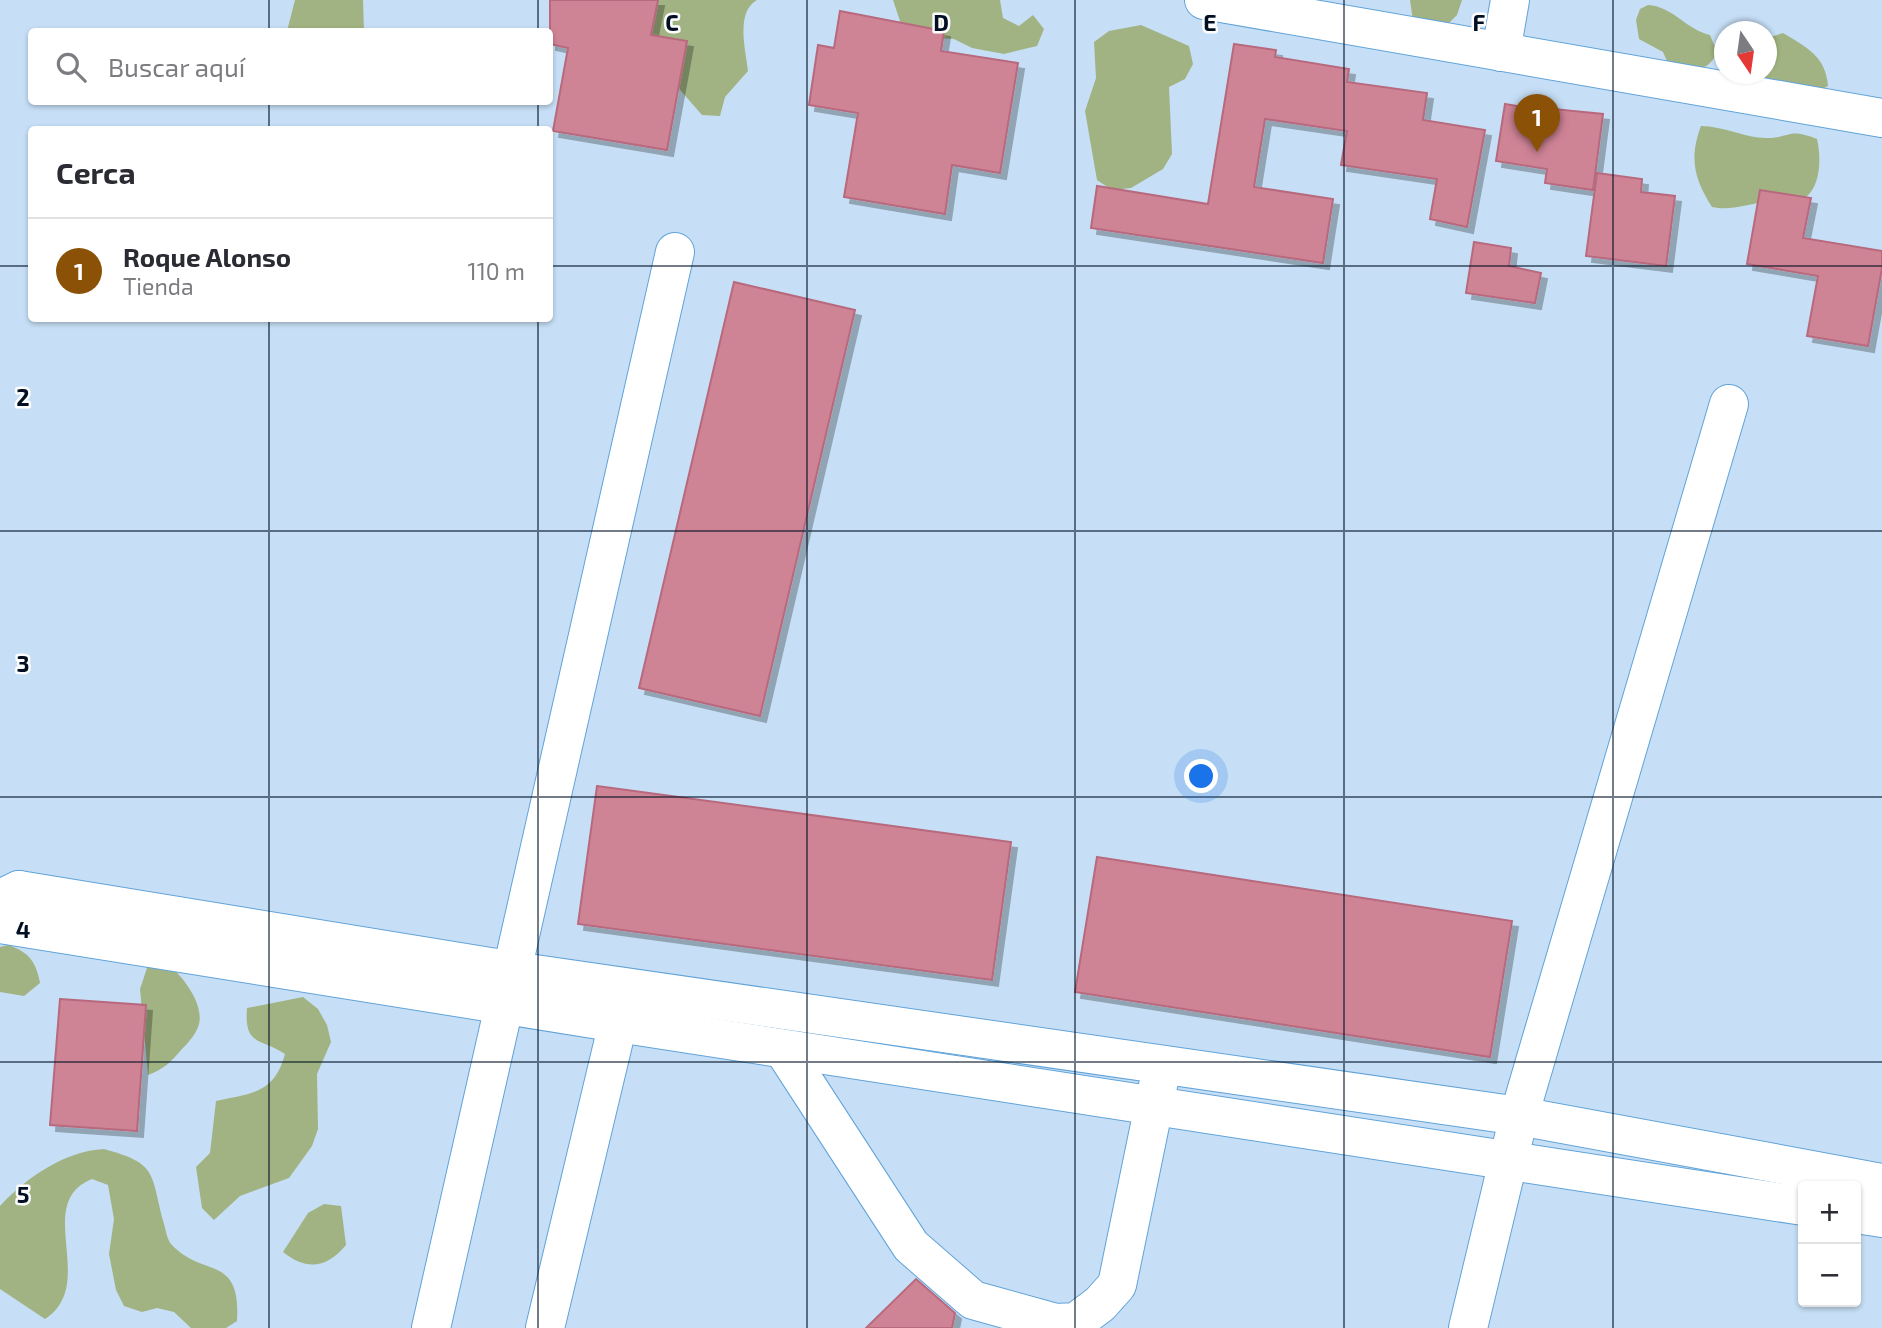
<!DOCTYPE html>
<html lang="es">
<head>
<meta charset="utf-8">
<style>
  :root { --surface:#fff; --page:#f7f7f7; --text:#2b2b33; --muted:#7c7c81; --line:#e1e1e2; --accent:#8a5107 }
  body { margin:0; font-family:"Exo 2",sans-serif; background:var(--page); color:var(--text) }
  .controls { position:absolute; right:21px; bottom:21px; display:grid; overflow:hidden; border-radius:7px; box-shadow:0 2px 5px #0004 }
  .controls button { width:63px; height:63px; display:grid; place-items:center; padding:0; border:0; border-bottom:2px solid var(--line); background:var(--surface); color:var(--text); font:35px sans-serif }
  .compass { position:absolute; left:1714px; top:21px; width:63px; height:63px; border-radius:50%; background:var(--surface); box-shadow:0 2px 5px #0004; rotate:167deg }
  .you { position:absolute; left:1202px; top:777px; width:24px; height:24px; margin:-18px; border:5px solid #fff; border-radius:50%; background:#1a73e8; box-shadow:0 0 0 10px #1a73e833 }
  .badge { display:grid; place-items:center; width:46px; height:46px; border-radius:50%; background:var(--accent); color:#fff; font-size:23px; font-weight:700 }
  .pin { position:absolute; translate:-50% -58px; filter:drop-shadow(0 2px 4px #0008) }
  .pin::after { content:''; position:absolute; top:37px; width:24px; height:21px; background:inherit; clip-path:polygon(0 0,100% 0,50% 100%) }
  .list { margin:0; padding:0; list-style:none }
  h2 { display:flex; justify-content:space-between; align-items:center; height:91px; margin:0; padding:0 28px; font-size:30px }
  h2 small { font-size:23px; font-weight:400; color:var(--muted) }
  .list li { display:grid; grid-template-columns:46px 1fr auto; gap:21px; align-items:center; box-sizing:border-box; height:105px; padding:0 28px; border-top:2px solid var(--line) }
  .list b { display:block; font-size:26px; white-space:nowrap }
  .list p { margin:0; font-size:23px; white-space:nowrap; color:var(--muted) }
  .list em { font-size:23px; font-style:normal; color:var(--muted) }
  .icon { flex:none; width:38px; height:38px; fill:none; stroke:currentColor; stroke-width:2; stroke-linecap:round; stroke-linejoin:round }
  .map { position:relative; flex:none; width:1882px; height:1328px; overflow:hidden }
  .search { position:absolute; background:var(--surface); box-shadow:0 2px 5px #0004; left:28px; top:28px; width:525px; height:77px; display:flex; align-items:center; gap:18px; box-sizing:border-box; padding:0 24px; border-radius:7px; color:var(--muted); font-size:26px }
  .panel { position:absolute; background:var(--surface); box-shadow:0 2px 5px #0004; left:28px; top:126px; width:525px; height:196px; border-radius:7px }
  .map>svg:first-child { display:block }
  .green { fill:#a1b382 }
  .building { fill:#cf8496; stroke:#b8697d; stroke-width:2; filter:url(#shadow) }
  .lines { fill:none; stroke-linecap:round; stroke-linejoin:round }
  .minor-casing { stroke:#61a3d8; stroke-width:40 }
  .tertiary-casing { stroke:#61a3d8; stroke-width:40 }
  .minor { stroke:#fff; stroke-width:38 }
  .tertiary { stroke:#fff; stroke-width:38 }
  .grid { fill:none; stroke:#000f22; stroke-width:2; stroke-opacity:0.55 }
  .grid-label { font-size:23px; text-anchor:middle; font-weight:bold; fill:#000f22; stroke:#fdfdfd; stroke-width:5; stroke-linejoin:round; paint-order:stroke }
</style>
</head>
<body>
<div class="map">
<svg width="1882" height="1328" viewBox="0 0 1882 1328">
  <defs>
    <filter id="shadow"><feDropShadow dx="6" dy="6" stdDeviation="0" flood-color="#0004"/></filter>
  </defs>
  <rect width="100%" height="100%" fill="#c6dff6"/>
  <g class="green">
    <path d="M295,0H363L364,31H287Z"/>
    <path d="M632,0H757C735,12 746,51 748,71L725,97L720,116L702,115L667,75Z"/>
    <path d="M893,0H1000L1003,18L1019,26L1033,15L1044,29L1037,46L1004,54L972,48L954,39L936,38L901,24Z"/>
    <path d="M1410,0H1462L1457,15L1445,27L1414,28Z"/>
    <path d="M1648,5C1674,7 1685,29 1710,35L1717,52C1708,74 1691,70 1670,68L1663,52L1639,39L1636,20L1640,9Z"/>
    <path d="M1141,25L1189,46L1193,64L1185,79L1169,87L1172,154L1163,169L1131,188L1112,190L1097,180L1085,111L1096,78L1094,42L1109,31Z"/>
    <path d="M1783,33C1806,47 1826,56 1828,86L1812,94L1738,79L1743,74H1766L1767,38Z"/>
    <path d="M1701,126C1724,126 1748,139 1768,138C1793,137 1788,128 1817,139C1822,160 1821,199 1793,202C1784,204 1774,202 1765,202C1746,204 1732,211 1712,207C1694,179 1689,158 1701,126Z"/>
    <path d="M8,945C29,952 36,962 40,983L24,996L0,992V947Z"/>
    <path d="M152,953C173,963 208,1002 198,1027C195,1035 188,1043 182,1049C171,1062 164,1069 148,1075L140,989Z"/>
    <path d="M303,997L318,1009L327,1025L331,1042L317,1074L318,1129L312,1146L289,1178L240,1196L214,1220L202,1208L196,1167L210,1153L216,1101C252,1093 274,1094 285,1054C260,1038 244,1046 247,1008Z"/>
    <path d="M104,1149C159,1164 150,1173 164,1224C166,1231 167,1239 171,1244C203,1279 241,1253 237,1321L226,1328H191L174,1312L157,1308L142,1312L124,1306L116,1290L109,1254L114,1219L108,1185L92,1179C32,1203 99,1284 45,1319L0,1289V1206C27,1177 65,1151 104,1149Z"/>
    <path d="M324,1204L341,1206L346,1245C327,1268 307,1271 283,1252L308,1213Z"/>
  </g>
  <g class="building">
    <path d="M550,0H658L651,35L687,41L667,150L553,131L568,48L550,44Z"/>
    <path d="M840,11L944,31L941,51L1018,63L1000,173L952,165L945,214L844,197L858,113L809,105L818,45L834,48Z"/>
    <path d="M1234,44L1276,50L1275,57L1349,69L1347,82L1427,93L1423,120L1485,130L1467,227L1430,219L1437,179L1341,165L1347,131L1265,119L1254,187L1333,199L1323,263L1091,228L1097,186L1208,204Z"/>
    <path d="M1505,104L1554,112V109L1603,114L1593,190L1545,183L1547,169L1496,161Z"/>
    <path d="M1597,173L1642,179L1641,192L1675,196L1666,266L1586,256Z"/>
    <path d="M1760,190L1811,198L1803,238L1882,251V268L1868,346L1807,336L1818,276L1747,264Z"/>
    <path d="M1474,242L1511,248L1509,266L1541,273L1535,303L1466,293Z"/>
    <path d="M734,282L855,310L760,716L639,688Z"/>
    <path d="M597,786L1011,842L992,980L578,924Z"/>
    <path d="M1097,857L1512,921L1490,1057L1075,992Z"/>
    <path d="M60,999L146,1005L137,1131L50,1125Z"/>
    <path d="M916,1279L955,1313L952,1328H866Z"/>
  </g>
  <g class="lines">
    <g class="minor-casing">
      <g id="minor">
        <path d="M1501,52L1510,0"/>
        <path d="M19,890L514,971L1519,1116L1882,1183"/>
        <path d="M0,924L618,1023L1803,1206"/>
        <path d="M783,1049L911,1246L973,1300L1056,1323L1076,1322L1100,1304L1117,1285L1159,1081"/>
        <path d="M1856,1214L1882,1218"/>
        <path d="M431,1328L675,252"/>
        <path d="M545,1328L618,1023"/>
        <path d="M1468,1328L1519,1116L1729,404"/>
      </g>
    </g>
    <g class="tertiary-casing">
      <g id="tertiary">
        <path d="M1204,0L1882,118"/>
        <path d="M0,899L19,890"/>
      </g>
    </g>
    <use href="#minor" class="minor"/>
    <use href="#tertiary" class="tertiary"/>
  </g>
  <path class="grid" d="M269,0V32M538,0V32M807,0V1328M1075,0V1328M1344,0V1328M1613,0V1328M269,102V130M538,102V130M0,266H32M550,266H1882M269,318V1328M538,318V1328M0,531H1882M0,797H1882M0,1062H1882"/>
  <g class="grid-label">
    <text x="672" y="31">C</text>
    <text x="941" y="31">D</text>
    <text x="1210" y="31">E</text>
    <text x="1479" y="31">F</text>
    <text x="23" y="406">2</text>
    <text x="23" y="672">3</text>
    <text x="23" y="938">4</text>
    <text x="23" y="1203">5</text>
  </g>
</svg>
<div class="controls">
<button>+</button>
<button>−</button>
</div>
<svg class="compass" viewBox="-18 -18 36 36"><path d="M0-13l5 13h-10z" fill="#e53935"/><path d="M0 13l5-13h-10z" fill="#7c7c81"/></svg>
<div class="you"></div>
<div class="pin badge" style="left:1537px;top:152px">1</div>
<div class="search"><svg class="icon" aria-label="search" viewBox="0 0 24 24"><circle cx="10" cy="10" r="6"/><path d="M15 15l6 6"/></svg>Buscar aquí</div>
<section class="panel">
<h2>Cerca<small></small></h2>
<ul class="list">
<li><span class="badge">1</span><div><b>Roque Alonso</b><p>Tienda</p></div><em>110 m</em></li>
</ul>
</section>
</div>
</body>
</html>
